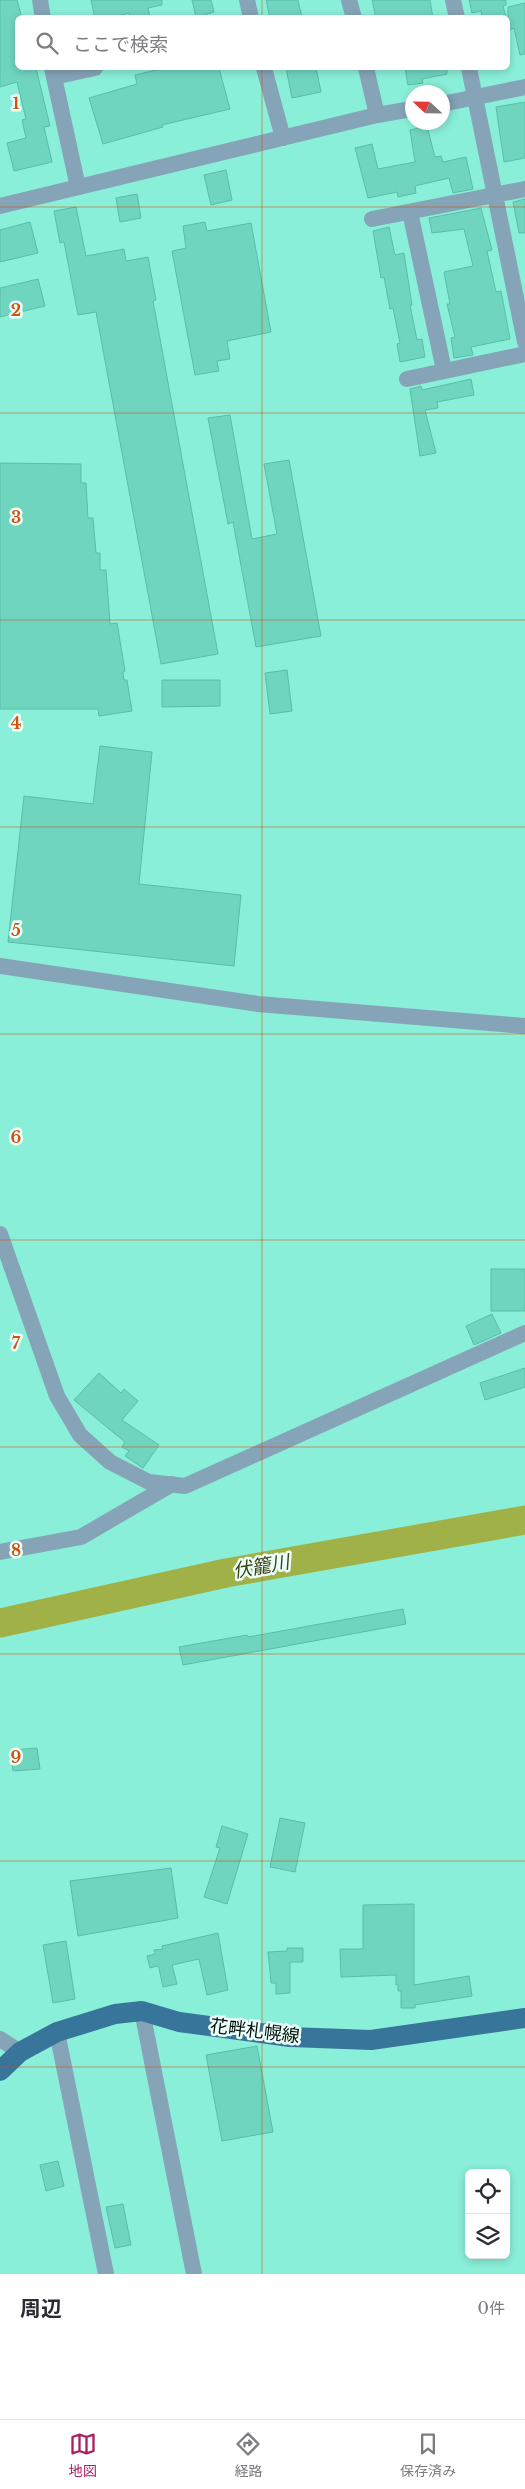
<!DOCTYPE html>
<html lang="ja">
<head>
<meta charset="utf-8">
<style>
  :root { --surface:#fff; --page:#f2f2f3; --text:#2b2b33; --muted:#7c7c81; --line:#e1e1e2; --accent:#ab2062 }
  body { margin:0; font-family:"Libre Baskerville","Noto Sans JP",serif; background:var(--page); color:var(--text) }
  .controls { position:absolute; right:15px; bottom:15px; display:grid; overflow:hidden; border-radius:8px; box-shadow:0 2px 8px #0003 }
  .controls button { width:45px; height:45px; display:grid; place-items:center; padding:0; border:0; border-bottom:1px solid var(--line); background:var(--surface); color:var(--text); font:25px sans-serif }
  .compass { position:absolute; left:405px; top:85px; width:45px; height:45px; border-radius:50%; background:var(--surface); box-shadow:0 2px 8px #0003; rotate:292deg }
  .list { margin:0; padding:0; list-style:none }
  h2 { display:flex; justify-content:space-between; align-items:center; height:65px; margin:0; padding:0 20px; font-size:21px }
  h2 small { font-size:16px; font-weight:400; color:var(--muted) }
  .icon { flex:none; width:28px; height:28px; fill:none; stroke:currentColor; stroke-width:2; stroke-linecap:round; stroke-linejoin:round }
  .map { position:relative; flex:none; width:525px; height:2274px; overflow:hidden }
  .search { position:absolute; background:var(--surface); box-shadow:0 2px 8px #0003; left:15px; right:15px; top:15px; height:55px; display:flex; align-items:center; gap:12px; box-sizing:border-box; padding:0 18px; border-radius:8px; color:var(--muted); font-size:19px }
  .sheet { height:145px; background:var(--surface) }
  nav { display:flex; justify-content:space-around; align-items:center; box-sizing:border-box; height:70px; border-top:1px solid var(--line); background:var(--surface); font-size:14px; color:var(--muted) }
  nav a { display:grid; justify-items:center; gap:2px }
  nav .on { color:var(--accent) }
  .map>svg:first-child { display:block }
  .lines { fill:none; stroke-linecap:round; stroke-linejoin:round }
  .river { stroke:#a0b247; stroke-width:29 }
  .building { fill:#70d5bf; stroke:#58bea9 }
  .minor { stroke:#85a4b8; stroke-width:16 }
  .major { stroke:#38759a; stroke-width:20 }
  .grid { fill:none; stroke:#d1520c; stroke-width:1; stroke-opacity:0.55 }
  .labels { text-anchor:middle; stroke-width:5; stroke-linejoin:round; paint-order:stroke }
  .street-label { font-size:18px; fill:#000f0b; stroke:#ecfef9 }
  .water-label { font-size:19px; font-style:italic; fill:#3c4317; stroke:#ecfef9 }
  .grid-label { font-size:16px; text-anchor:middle; font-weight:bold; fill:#d1520c; stroke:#ecfef9; stroke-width:5; stroke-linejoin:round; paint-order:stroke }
</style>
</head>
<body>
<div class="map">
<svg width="525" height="2274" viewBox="0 0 525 2274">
  <rect width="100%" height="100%" fill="#8aefd8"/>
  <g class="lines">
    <path class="river" d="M0,1623L226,1573L525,1520"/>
  </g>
  <g class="building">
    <path d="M0,0H17L22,18H18V68H36L50,126L44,127L52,162L14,171L7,143L26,138L22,120L26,119L17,82L0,87Z"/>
    <path d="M91,0H162V5L148,8L150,18H131L129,13L111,18H95Z"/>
    <path d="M192,0H211L214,12L196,17Z"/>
    <path d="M266,0H298L302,18H270Z"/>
    <path d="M372,0H430L433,18H376Z"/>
    <path d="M469,0H506V5L503,6L506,18H482L481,11L472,13Z"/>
    <path d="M525,3V54L520,55L514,28L508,30V7Z"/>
    <path d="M165,68H219L230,109L162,125L163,127L103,144L89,98L137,84L135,75Z"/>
    <path d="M286,68H316L321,92L292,98Z"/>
    <path d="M405,68H447V74L422,79L423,83L408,85Z"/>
    <path d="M525,102V158L504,162L496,107Z"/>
    <path d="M427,126L435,157L441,156L443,162L466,157L473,189L453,193L449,178L415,186L416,193L398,197L397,192L368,198L355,148L372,144L378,169L415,162L410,130Z"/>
    <path d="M226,170L232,200L211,205L204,175Z"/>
    <path d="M137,194L141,218L120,222L116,198Z"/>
    <path d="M525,199V233H519L513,202Z"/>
    <path d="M76,207L86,256L124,249L126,261L148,257L156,300L153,301L218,654L161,664L96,312L78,315L64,242L60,243L54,211Z"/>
    <path d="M481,208L492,250L487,251L496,292L501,291L510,339L471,347L473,355L454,358L451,338L455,337L447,304H450L444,272L473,266L464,229L432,233L429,218Z"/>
    <path d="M30,222L38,253L0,262V230Z"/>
    <path d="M205,222L207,231L251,223L271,332L227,341L230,359L217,361L219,371L195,375L172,251L186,248L183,226Z"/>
    <path d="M389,227L395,255L404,253L412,305H410L417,340L422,339L425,357L400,362L397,344L400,343L393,308L390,309L384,277L381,278L373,231Z"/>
    <path d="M38,279L45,306L0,317V288Z"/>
    <path d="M471,379L474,395L437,402L438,408L425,410L436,453L420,456L410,389L421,386L422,390Z"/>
    <path d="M230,415L252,539L277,534L264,464L289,460L321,636L256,647L233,522L228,524L208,418Z"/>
    <path d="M0,463L81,464V483H86L88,518H93L96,553H100V570H106L110,624L117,623L125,671L123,672L124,680H127L132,711L99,716L98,709H0Z"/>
    <path d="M287,670L292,711L270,714L265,673Z"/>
    <path d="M162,680H220V706L162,707Z"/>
    <path d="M100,746L152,752L139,884L241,895L234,966L8,942L24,796L93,804Z"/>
    <rect x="491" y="1269" width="34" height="42"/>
    <path d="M492,1314L501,1333L474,1345L466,1326Z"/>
    <path d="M525,1368V1387L485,1400L480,1383Z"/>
    <path d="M99,1373L121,1393L124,1389L138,1401L122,1420L159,1445L143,1468L125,1456L129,1451L122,1447L125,1442L74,1400Z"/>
    <path d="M403,1609L406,1624L183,1665L179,1647L247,1635L248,1637Z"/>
    <path d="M37,1748L40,1769L13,1771L11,1750Z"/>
    <path d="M280,1818L305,1823L295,1872L270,1867Z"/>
    <path d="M222,1826L248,1834L227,1904L204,1897L220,1848L216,1847Z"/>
    <path d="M171,1868L178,1918L78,1936L70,1881Z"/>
    <path d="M414,1904V1985L469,1976L472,1996L415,2005V2008H401V1991H398V1985H396V1975L341,1977L340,1949H363V1905Z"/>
    <path d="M218,1933L228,1990L207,1995L199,1959L172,1965L177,1984L163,1987L159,1968L157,1966L150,1968L147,1956L155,1954L154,1950L163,1949L162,1946Z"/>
    <path d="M66,1941L75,1999L53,2003L43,1945Z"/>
    <path d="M287,1948H303V1962H290V1993L276,1994V1983H271L268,1952L287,1951Z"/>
    <path d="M257,2046L273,2132L222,2141L206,2055Z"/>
    <path d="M58,2161L64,2186L46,2191L40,2165Z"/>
    <path d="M123,2204L131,2245L115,2248L106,2207Z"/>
  </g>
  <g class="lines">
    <g class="minor">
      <path d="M40,0L43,18"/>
      <path d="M247,0L251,18"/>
      <path d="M349,0L354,18"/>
      <path d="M453,0L457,18"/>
      <path d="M52,68L78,187"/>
      <path d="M264,68L283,138"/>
      <path d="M366,68L377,115"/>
      <path d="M469,68L525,342"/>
      <path d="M54,77L95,68"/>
      <path d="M442,104L525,87"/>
      <path d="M0,206L377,115L412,109"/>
      <path d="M410,212L444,370"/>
      <path d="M372,219L525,189"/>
      <path d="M407,379L525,354"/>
      <path d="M0,966L258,1004L525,1026"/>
      <path d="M0,1234L57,1396L80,1435L110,1462L149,1482L185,1486L525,1333"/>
      <path d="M0,1552L81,1537L172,1484"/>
      <path d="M142,2011L194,2274"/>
      <path d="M57,2032L106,2274"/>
      <path d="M0,2039L20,2052"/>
    </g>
    <path class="major" d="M0,2071L20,2052L57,2032L115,2014L142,2011L179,2022L290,2037L371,2040L525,2018"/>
  </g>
  <path class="grid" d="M262,0V18M262,68V2274M0,207H525M0,413H525M0,620H525M0,827H525M0,1034H525M0,1240H525M0,1447H525M0,1654H525M0,1861H525M0,2067H525"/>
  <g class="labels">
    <g class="street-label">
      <text transform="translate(255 2031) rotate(7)" y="6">花畔札幌線</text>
    </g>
    <g class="water-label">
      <text transform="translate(261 1566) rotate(-10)" y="7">伏籠川</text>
    </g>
  </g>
  <g class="grid-label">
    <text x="16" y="109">1</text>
    <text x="16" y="316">2</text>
    <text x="16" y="523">3</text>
    <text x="16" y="729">4</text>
    <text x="16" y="936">5</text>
    <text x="16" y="1143">6</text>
    <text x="16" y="1349">7</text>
    <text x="16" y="1556">8</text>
    <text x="16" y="1763">9</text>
  </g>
</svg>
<div class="controls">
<button><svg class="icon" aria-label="locate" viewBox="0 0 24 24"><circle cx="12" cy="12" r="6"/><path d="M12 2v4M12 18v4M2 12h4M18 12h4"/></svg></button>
<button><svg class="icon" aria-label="layers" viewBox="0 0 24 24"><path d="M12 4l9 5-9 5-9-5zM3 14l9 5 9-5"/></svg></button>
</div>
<svg class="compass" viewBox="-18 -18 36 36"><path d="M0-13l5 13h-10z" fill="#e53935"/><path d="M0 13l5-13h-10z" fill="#7c7c81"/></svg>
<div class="search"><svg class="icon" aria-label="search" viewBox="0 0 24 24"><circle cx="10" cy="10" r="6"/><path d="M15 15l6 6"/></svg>ここで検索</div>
</div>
<section class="sheet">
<h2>周辺<small>0件</small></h2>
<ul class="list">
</ul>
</section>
<nav>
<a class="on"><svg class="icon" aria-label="map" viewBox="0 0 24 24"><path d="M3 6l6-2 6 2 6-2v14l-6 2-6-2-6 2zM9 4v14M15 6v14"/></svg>地図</a>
<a><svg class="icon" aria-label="directions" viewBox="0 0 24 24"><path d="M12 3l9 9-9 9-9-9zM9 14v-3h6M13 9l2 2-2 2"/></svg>経路</a>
<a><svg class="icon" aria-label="saved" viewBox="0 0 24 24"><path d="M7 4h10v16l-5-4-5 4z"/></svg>保存済み</a>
</nav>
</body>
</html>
